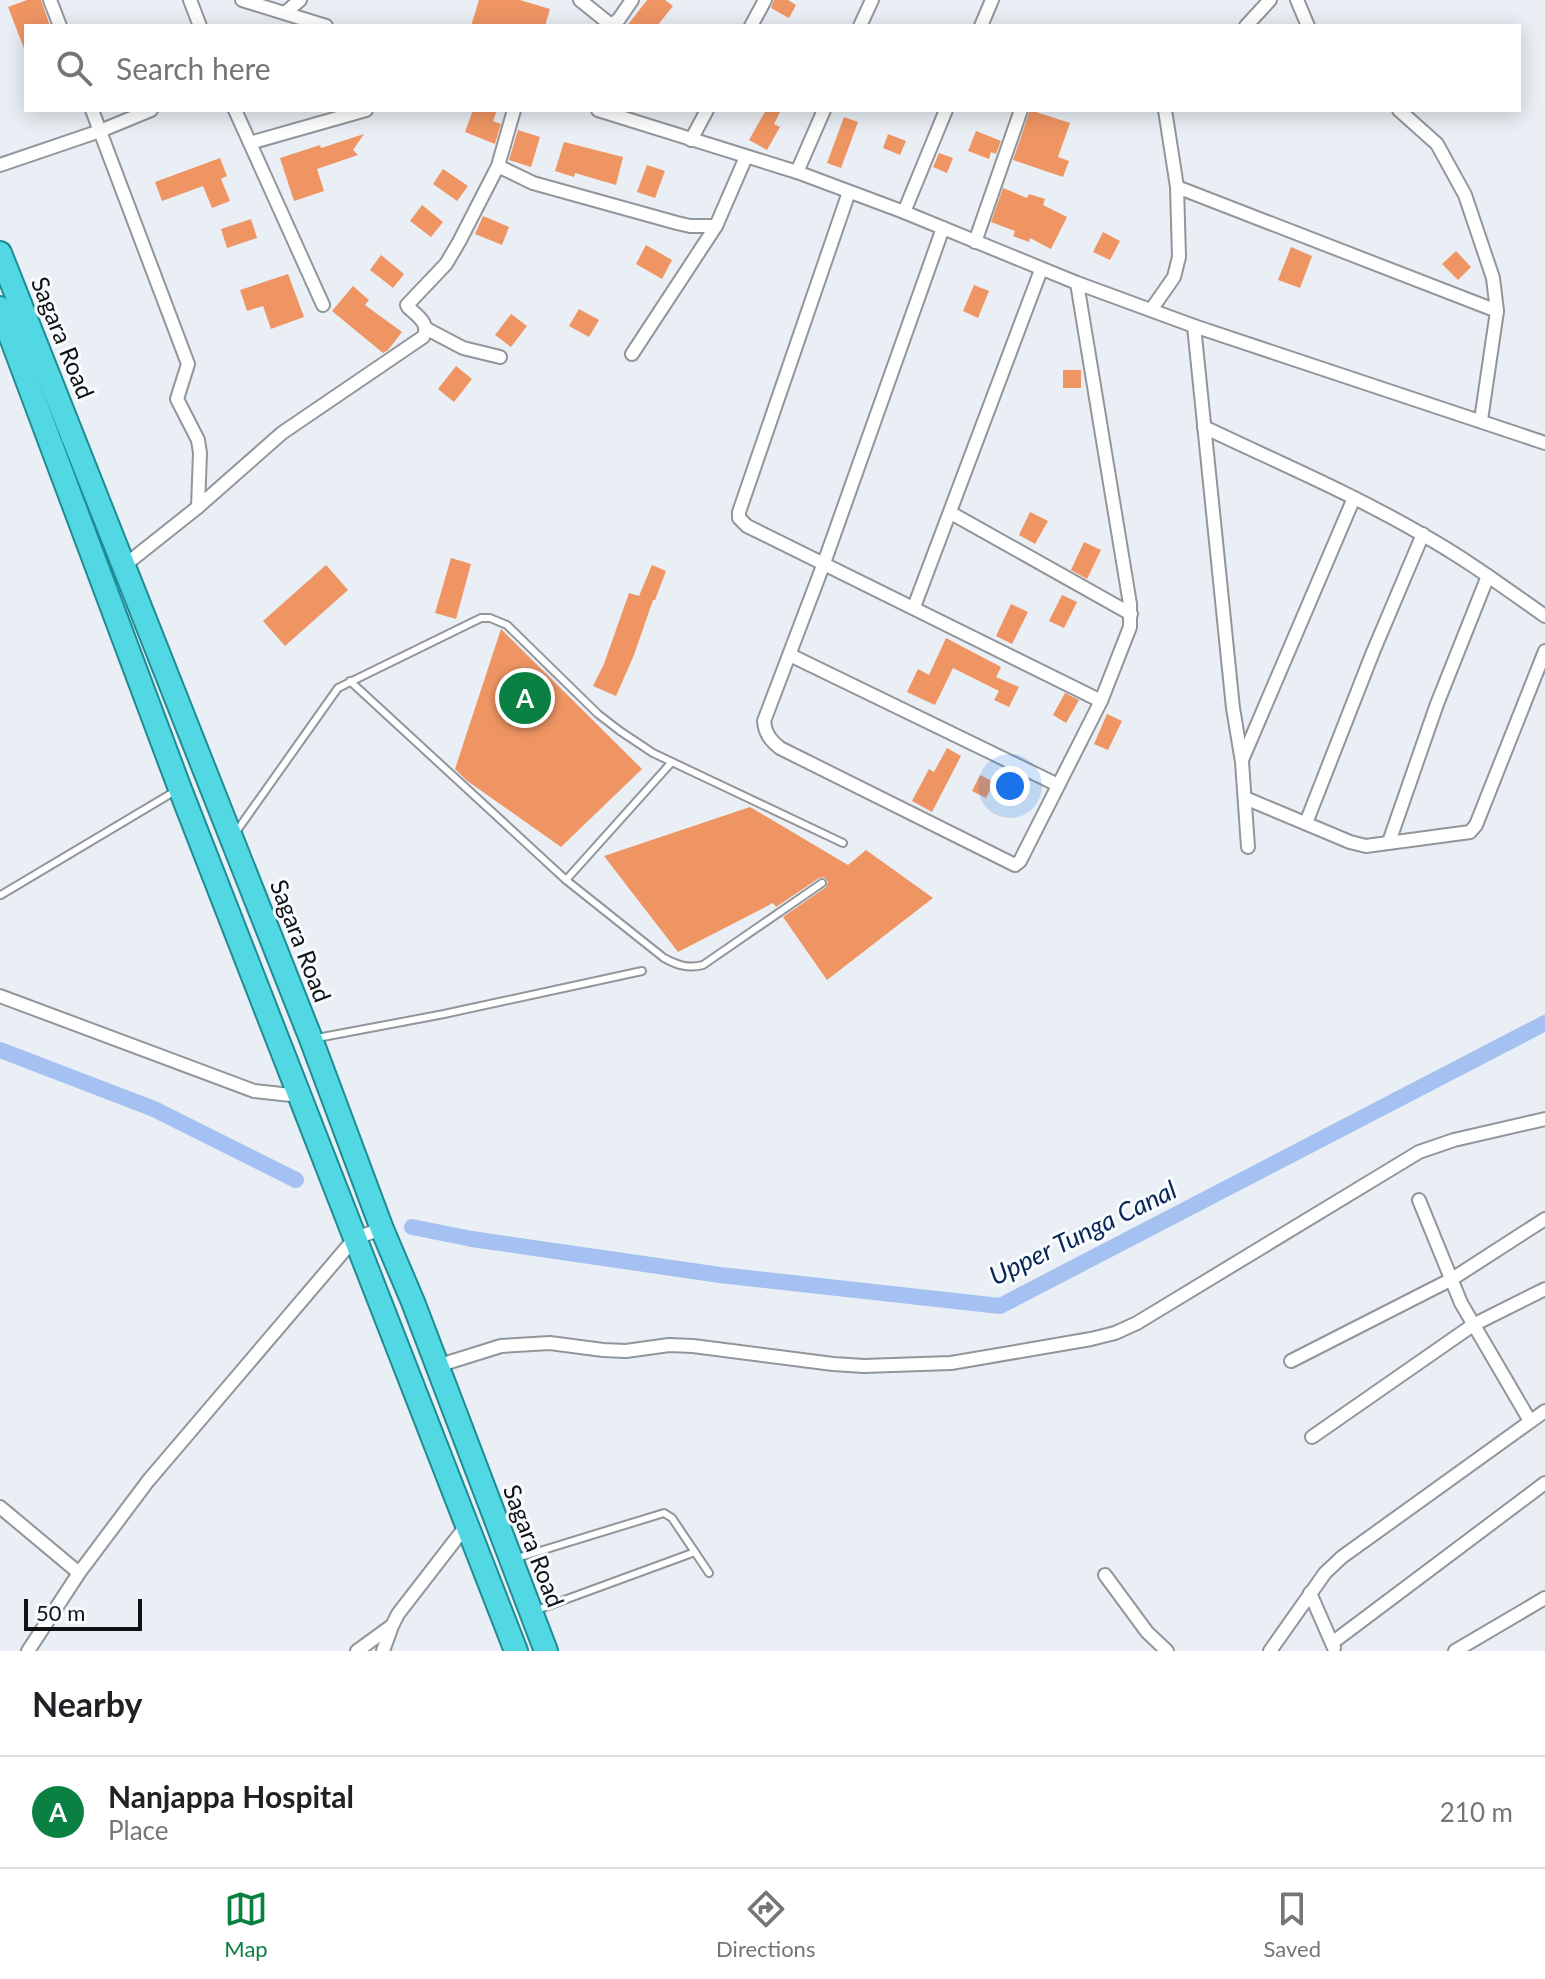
<!DOCTYPE html>
<html lang="en">
<head>
<meta charset="utf-8">
<style>
  :root { --surface:#fff; --page:#f6f6f6; --text:#202124; --muted:#757577; --line:#e0e0e0; --accent:#0b8043 }
  body { margin:0; font-family:Lato,sans-serif; background:var(--page); color:var(--text) }
  .scale { position:absolute; left:24px; bottom:20px; width:118px; box-sizing:border-box; padding-left:8px; border:4px solid #101214; border-top:0; font-size:22px; line-height:28px; white-space:nowrap; color:#101214; -webkit-text-stroke:6px #f8fcff; paint-order:stroke }
  .you { position:absolute; left:1010px; top:786px; width:28px; height:28px; margin:-20px; border:6px solid #fff; border-radius:50%; background:#1a73e8; box-shadow:0 0 0 12px #1a73e833 }
  .badge { display:grid; place-items:center; width:52px; height:52px; border-radius:50%; background:var(--accent); color:#fff; font-size:26px; font-weight:700 }
  .pin { position:absolute; translate:-50% -50%; border:4px solid #fff; box-shadow:0 2px 8px #0006 }
  .list { margin:0; padding:0; list-style:none }
  h2 { display:flex; justify-content:space-between; align-items:center; height:104px; margin:0; padding:0 32px; font-size:34px }
  h2 small { font-size:26px; font-weight:400; color:var(--muted) }
  .list li { display:grid; grid-template-columns:52px 1fr auto; gap:24px; align-items:center; box-sizing:border-box; height:112px; padding:0 32px; border-top:2px solid var(--line) }
  .list b { display:block; font-size:30px; white-space:nowrap }
  .list p { margin:0; font-size:26px; white-space:nowrap; color:var(--muted) }
  .list em { font-size:26px; font-style:normal; color:var(--muted) }
  .icon { flex:none; width:44px; height:44px; fill:none; stroke:currentColor; stroke-width:2; stroke-linecap:round; stroke-linejoin:round }
  .map { position:relative; flex:none; width:1545px; height:1651px; overflow:hidden }
  .search { position:absolute; background:var(--surface); box-shadow:0 4px 20px #0003; left:24px; right:24px; top:24px; height:88px; display:flex; align-items:center; gap:20px; box-sizing:border-box; padding:0 28px; border-radius:0px; color:var(--muted); font-size:30px }
  .sheet { height:216px; background:var(--surface) }
  nav { display:flex; justify-content:space-around; align-items:center; box-sizing:border-box; height:112px; border-top:2px solid var(--line); background:var(--surface); font-size:22px; color:var(--muted) }
  nav a { display:grid; justify-items:center; gap:4px }
  nav .on { color:var(--accent) }
  .map>svg:first-child { display:block }
  .lines { fill:none; stroke-linecap:round; stroke-linejoin:round }
  .canal { stroke:#a4c1f2; stroke-width:16 }
  .building { fill:#ef9563 }
  .service-casing { stroke:#91969b; stroke-width:10 }
  .minor-casing { stroke:#91969b; stroke-width:16 }
  .trunk-casing { stroke:#1f8c95; stroke-width:26 }
  .service { stroke:#fff; stroke-width:6 }
  .minor { stroke:#fff; stroke-width:12 }
  .trunk { stroke:#52d8e2; stroke-width:22 }
  .labels { text-anchor:middle; stroke-width:6; stroke-linejoin:round; paint-order:stroke }
  .street-label { font-size:24px; fill:#101214; stroke:#f8fcff }
  .water-label { font-size:26px; font-style:italic; fill:#092656; stroke:#f8fcff }
</style>
</head>
<body>
<div class="map">
<svg width="1545" height="1651" viewBox="0 0 1545 1651">
  <rect width="100%" height="100%" fill="#e9eff4"/>
  <g class="lines">
    <g class="canal">
      <path d="M0,1050L154,1109L296,1180"/>
      <path d="M412,1227L472,1239L720,1275L1000,1306L1545,1023"/>
    </g>
  </g>
  <g class="building">
    <path d="M27,0H41L50,26H26L25,51L8,7Z"/>
    <path d="M479,0H520L550,9L545,26H471Z"/>
    <path d="M647,0H665L673,6L657,26H627Z"/>
    <path d="M774,0H788L796,5L789,18L771,8Z"/>
    <path d="M473,110H497L493,121L501,124L495,144L465,132Z"/>
    <path d="M766,110H781L774,124L780,127L767,150L749,140Z"/>
    <path d="M1030,110L1070,123L1058,157L1069,161L1063,177L1013,160Z"/>
    <path d="M844,117L858,122L841,168L827,163Z"/>
    <path d="M518,130L540,137L531,167L509,160Z"/>
    <path d="M976,131L1001,141L996,154L991,152L989,159L968,151Z"/>
    <path d="M364,134L353,150L358,155L317,169L324,191L294,201L280,158L320,145L321,148Z"/>
    <path d="M888,134L906,141L900,155L883,148Z"/>
    <path d="M564,142L623,157L616,185L575,173L574,177L555,171Z"/>
    <path d="M939,153L953,158L947,173L933,167Z"/>
    <path d="M220,158L227,176L221,179L230,201L212,208L203,186L162,201L155,182Z"/>
    <path d="M647,165L665,171L655,198L637,192Z"/>
    <path d="M443,169L468,186L457,201L433,184Z"/>
    <path d="M1003,188L1027,198L1029,194L1045,199L1043,205L1067,217L1051,249L1030,238L1029,242L1013,236L1015,231L991,222Z"/>
    <path d="M422,205L443,222L431,237L410,221Z"/>
    <path d="M483,216L509,227L502,245L475,234Z"/>
    <path d="M251,219L257,238L227,248L221,229Z"/>
    <path d="M1103,232L1120,241L1110,260L1093,252Z"/>
    <path d="M646,245L672,260L662,279L636,264Z"/>
    <path d="M1291,247L1312,256L1300,288L1278,280Z"/>
    <path d="M1456,251L1471,267L1458,280L1442,264Z"/>
    <path d="M381,255L404,274L393,288L370,270Z"/>
    <path d="M288,274L304,317L271,329L263,306L247,311L240,290Z"/>
    <path d="M974,285L989,291L978,318L963,311Z"/>
    <path d="M353,286L369,300L365,305L402,332L388,350L383,353L332,311Z"/>
    <path d="M579,309L599,320L589,337L569,326Z"/>
    <path d="M511,314L527,326L511,347L495,335Z"/>
    <path d="M456,366L472,379L454,402L438,389Z"/>
    <rect x="1063" y="370" width="18" height="18"/>
    <path d="M1030,512L1048,521L1035,544L1019,535Z"/>
    <path d="M1084,542L1101,550L1087,579L1071,570Z"/>
    <path d="M451,558L471,564L456,619L435,613Z"/>
    <path d="M326,565L348,590L285,646L263,621Z"/>
    <path d="M652,565L666,571L655,600H653L634,655L616,696L593,686L604,664L629,593L639,596Z"/>
    <path d="M1062,595L1077,602L1064,628L1049,621Z"/>
    <path d="M1011,604L1028,612L1012,644L996,636Z"/>
    <path d="M501,629L642,769L561,847L466,780L455,769Z"/>
    <path d="M946,638L1001,667L996,677L1019,687L1009,707L994,700L999,691L953,668L935,705L907,692L918,669L929,675Z"/>
    <path d="M1065,693L1079,700L1066,723L1053,715Z"/>
    <path d="M1107,714L1122,721L1108,750L1094,744Z"/>
    <path d="M947,748L961,756L932,812L912,801L929,769L934,772Z"/>
    <path d="M980,775L994,782L986,798L972,791Z"/>
    <path d="M750,807L848,865L866,850L933,898L827,980L783,917L826,887L828,882L824,877L819,878L776,907L773,903L678,952L604,856Z"/>
  </g>
  <g class="lines">
    <g class="service-casing">
      <g id="service">
        <path d="M350,681L566,880L664,958C677,965 688,969 703,965L822,883"/>
        <path d="M236,832L338,688L481,618H490L507,625L598,714L620,731L653,753L843,843"/>
        <path d="M566,880L671,763"/>
        <path d="M1,895L177,790"/>
        <path d="M317,1038L444,1014L642,971"/>
        <path d="M514,1559L664,1513L672,1518L709,1573"/>
        <path d="M537,1610L695,1552"/>
      </g>
    </g>
    <g class="minor-casing">
      <g id="minor">
        <path d="M50,0L60,26"/>
        <path d="M190,0L200,26"/>
        <path d="M242,0L326,26"/>
        <path d="M580,0L611,25"/>
        <path d="M1297,0L1308,26"/>
        <path d="M285,13L300,0"/>
        <path d="M610,26L619,19L632,0"/>
        <path d="M751,26L765,0"/>
        <path d="M860,26L872,0"/>
        <path d="M981,26L992,0"/>
        <path d="M1246,26L1270,0"/>
        <path d="M92,110L188,364L177,399L198,440L200,453L198,507"/>
        <path d="M235,110L323,305"/>
        <path d="M598,110L797,172L904,212L1077,283L1194,326L1545,443"/>
        <path d="M1399,110L1437,144L1465,195L1493,278L1497,311L1481,420"/>
        <path d="M691,140L707,110"/>
        <path d="M250,143L366,110"/>
        <path d="M0,165L100,131L151,110"/>
        <path d="M498,166L533,183L677,223L690,226H716"/>
        <path d="M797,172L824,110"/>
        <path d="M1177,187L1497,311"/>
        <path d="M849,192L739,512V518L747,526L1101,701"/>
        <path d="M904,212L946,110"/>
        <path d="M943,228L824,563L764,721C765,733 770,740 780,748L1015,865L1020,861L1101,701L1130,627V604L1077,283"/>
        <path d="M975,242L1021,110"/>
        <path d="M1151,310L1174,277L1179,257L1177,187L1165,110"/>
        <path d="M1194,326L1233,708L1242,762L1248,847"/>
        <path d="M427,329L463,348L500,357"/>
        <path d="M632,354L716,226L746,157"/>
        <path d="M1204,427C1277,462 1353,494 1423,535C1466,559 1505,588 1545,616"/>
        <path d="M951,513L1131,614"/>
        <path d="M125,565L198,507L282,433L423,337C431,324 417,316 408,307L407,305L446,264L459,242L498,166L514,110"/>
        <path d="M914,607L1041,270"/>
        <path d="M790,655L1058,785"/>
        <path d="M1242,760L1354,498"/>
        <path d="M1245,798L1350,842L1366,846L1470,832L1476,825L1545,651"/>
        <path d="M1306,823L1373,652L1423,534"/>
        <path d="M1389,842L1437,704L1488,576"/>
        <path d="M0,996L254,1091L300,1096"/>
        <path d="M1419,1200L1461,1303L1530,1421"/>
        <path d="M1291,1361L1452,1279L1545,1219"/>
        <path d="M437,1366L501,1346L550,1343L603,1350L626,1351L669,1345L693,1346L833,1364L864,1366L951,1363L1091,1339L1115,1333L1137,1323L1419,1152L1454,1140L1545,1119"/>
        <path d="M1312,1437L1473,1325L1545,1289"/>
        <path d="M0,1507L79,1573"/>
        <path d="M1105,1575L1147,1632L1167,1651"/>
        <path d="M1310,1593L1334,1648"/>
        <path d="M1332,1643L1545,1483"/>
        <path d="M28,1651L79,1573L148,1481L355,1238L382,1229"/>
        <path d="M357,1651L390,1627"/>
        <path d="M383,1651L392,1626L398,1614L466,1526"/>
        <path d="M1270,1651L1325,1573L1342,1557L1545,1411"/>
        <path d="M1455,1651L1545,1598"/>
      </g>
    </g>
    <g class="trunk-casing">
      <g id="trunk">
        <path d="M0,253L311,1039L382,1229L413,1302L546,1651"/>
        <path d="M0,308L180,789L516,1651"/>
      </g>
    </g>
    <use href="#service" class="service"/>
    <use href="#minor" class="minor"/>
    <use href="#trunk" class="trunk"/>
  </g>
  <g class="labels">
    <g class="street-label">
      <text transform="translate(62 338) rotate(68)" y="8">Sagara Road</text>
      <text transform="translate(300 941) rotate(69)" y="8">Sagara Road</text>
      <text transform="translate(533 1546) rotate(69)" y="8">Sagara Road</text>
    </g>
    <g class="water-label">
      <text transform="translate(1083 1233) rotate(-26)" y="9">Upper Tunga Canal</text>
    </g>
  </g>
</svg>
<div class="scale">50 m</div>
<div class="you"></div>
<div class="pin badge" style="left:525px;top:698px">A</div>
<div class="search"><svg class="icon" aria-label="search" viewBox="0 0 24 24"><circle cx="10" cy="10" r="6"/><path d="M15 15l6 6"/></svg>Search here</div>
</div>
<section class="sheet">
<h2>Nearby<small></small></h2>
<ul class="list">
<li><span class="badge">A</span><div><b>Nanjappa Hospital</b><p>Place</p></div><em>210 m</em></li>
</ul>
</section>
<nav>
<a class="on"><svg class="icon" aria-label="map" viewBox="0 0 24 24"><path d="M3 6l6-2 6 2 6-2v14l-6 2-6-2-6 2zM9 4v14M15 6v14"/></svg>Map</a>
<a><svg class="icon" aria-label="directions" viewBox="0 0 24 24"><path d="M12 3l9 9-9 9-9-9zM9 14v-3h6M13 9l2 2-2 2"/></svg>Directions</a>
<a><svg class="icon" aria-label="saved" viewBox="0 0 24 24"><path d="M7 4h10v16l-5-4-5 4z"/></svg>Saved</a>
</nav>
</body>
</html>
